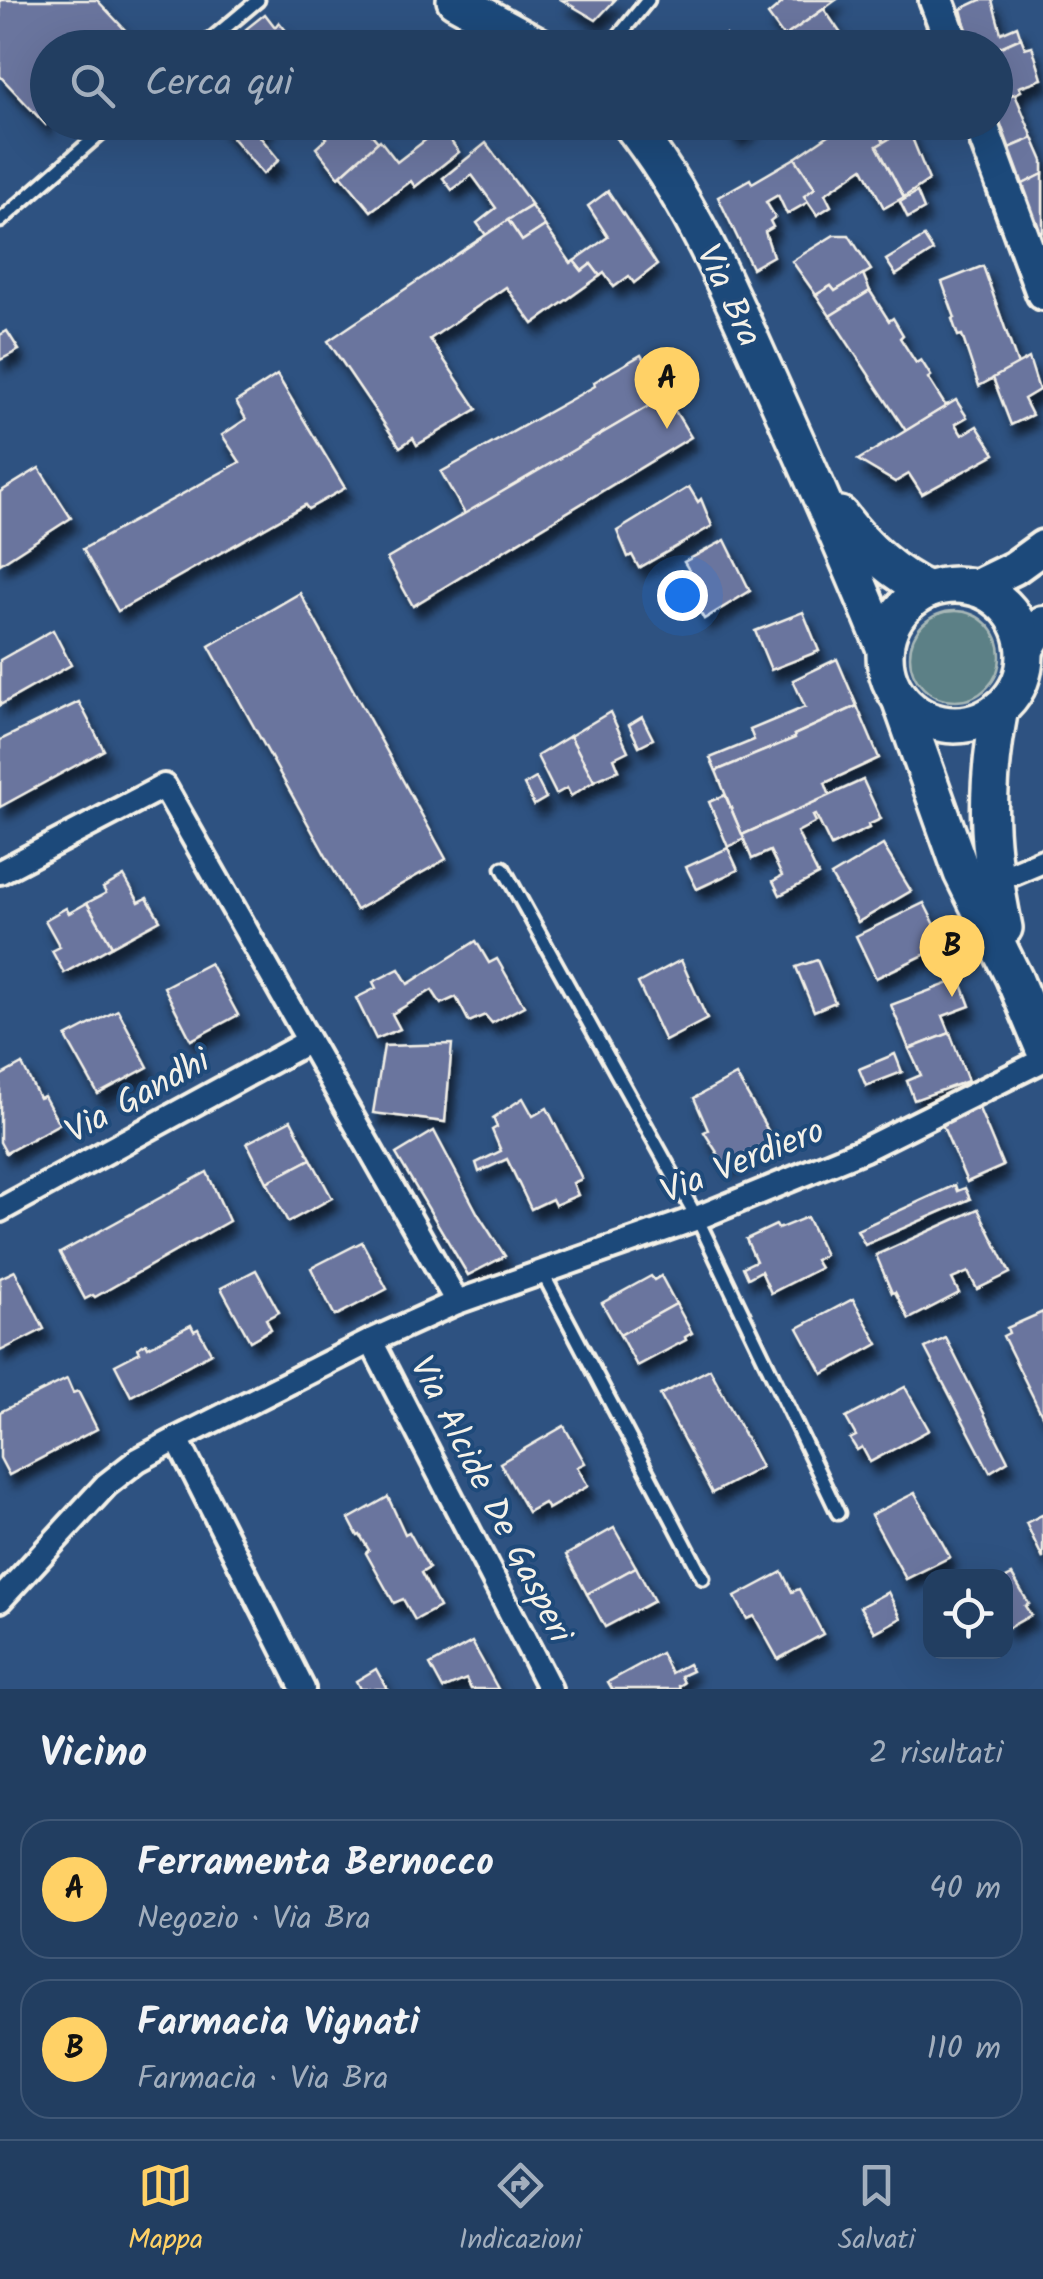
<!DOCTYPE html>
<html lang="it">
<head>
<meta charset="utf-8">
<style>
  :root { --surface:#223e61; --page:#2e496a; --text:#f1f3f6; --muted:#a2aebd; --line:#3f5776; --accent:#ffd166 }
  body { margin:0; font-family:Kalam,sans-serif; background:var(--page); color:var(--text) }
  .controls { position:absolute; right:30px; bottom:30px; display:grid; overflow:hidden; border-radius:20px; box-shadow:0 10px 40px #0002 }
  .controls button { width:90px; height:90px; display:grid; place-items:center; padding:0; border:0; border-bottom:2px solid var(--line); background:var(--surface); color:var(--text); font:50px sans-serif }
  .you { position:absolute; left:682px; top:595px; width:35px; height:35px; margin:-25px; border:8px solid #fff; border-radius:50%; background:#1a73e8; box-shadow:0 0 0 15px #1a73e833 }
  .badge { display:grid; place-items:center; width:65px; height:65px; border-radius:50%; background:var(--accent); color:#111; font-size:32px; font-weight:700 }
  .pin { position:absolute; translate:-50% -82px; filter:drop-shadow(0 2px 5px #0008) }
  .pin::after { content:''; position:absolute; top:52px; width:35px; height:30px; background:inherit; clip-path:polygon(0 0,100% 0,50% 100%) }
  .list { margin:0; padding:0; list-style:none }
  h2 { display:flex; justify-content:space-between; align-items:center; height:130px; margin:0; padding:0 40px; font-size:42px }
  h2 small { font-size:32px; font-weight:400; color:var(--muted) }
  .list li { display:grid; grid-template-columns:65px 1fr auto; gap:30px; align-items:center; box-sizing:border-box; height:140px; margin:0 20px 20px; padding:0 20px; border:2px solid var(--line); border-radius:30px }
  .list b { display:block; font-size:38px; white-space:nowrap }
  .list p { margin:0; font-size:32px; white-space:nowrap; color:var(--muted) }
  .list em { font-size:32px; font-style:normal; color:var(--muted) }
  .icon { flex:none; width:55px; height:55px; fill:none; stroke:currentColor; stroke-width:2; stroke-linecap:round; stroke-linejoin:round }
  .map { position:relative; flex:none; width:1043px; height:1689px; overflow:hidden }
  .search { position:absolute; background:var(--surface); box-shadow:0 10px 40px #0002; left:30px; right:30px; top:30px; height:110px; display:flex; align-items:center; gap:25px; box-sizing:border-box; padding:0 35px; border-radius:55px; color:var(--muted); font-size:38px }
  .sheet { height:450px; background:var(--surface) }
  nav { display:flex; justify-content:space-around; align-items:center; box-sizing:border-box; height:140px; border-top:2px solid var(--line); background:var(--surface); font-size:28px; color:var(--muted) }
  nav a { display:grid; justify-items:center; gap:5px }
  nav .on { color:var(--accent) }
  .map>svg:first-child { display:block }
  .green { fill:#5c8086; stroke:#a8b8b7; stroke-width:2.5 }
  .building { fill:#6a749e; stroke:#f4f1e8; stroke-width:2.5; filter:url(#shadow) }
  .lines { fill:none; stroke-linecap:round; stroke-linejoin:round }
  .service-casing { stroke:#f4f1e8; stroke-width:19 }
  .minor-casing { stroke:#f4f1e8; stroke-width:30 }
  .secondary-casing { stroke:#f4f1e8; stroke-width:40 }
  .primary-casing { stroke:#f4f1e8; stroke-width:42 }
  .service { stroke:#1f4a7a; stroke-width:11 }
  .minor { stroke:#1f4a7a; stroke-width:22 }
  .secondary { stroke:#1f4a7a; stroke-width:32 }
  .primary { stroke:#1f4a7a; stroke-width:35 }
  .labels { text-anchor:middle; stroke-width:8; stroke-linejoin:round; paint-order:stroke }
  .street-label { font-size:35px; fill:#f4f1e8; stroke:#1f4a7a }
</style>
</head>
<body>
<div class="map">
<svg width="1043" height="1689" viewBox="0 0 1043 1689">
  <defs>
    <filter id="shadow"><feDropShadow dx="6" dy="11" stdDeviation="5" flood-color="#0009"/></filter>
  </defs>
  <rect width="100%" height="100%" fill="#2e5281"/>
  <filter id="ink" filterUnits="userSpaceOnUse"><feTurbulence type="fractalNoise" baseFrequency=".01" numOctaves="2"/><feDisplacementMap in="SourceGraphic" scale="20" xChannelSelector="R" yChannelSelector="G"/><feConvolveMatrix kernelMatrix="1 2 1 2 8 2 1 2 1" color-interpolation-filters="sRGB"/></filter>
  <g filter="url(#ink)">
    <circle class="green" cx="955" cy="656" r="45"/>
    <g class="building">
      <path d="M0,0H97L127,32L111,48H48L45,124L0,76Z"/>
      <path d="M562,0H615L596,20Z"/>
      <path d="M780,0H836L784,37L768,15L782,3Z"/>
      <path d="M980,0H992L1001,33L1017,26L1021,38L996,49L971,48L961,9Z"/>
      <path d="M824,9L848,44L851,42L854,48H786L781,39Z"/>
      <path d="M265,14L275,27L279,22L300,48H241L238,43L250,33L246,29Z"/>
      <path d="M726,35L734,48H708L724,37Z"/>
      <path d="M1021,38L1025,48L1032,46L1042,79L1019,87L1021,91L1015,94L997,99L996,49Z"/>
      <path d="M1015,94L1033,138L1007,149L996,122V99Z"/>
      <path d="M219,122H270L257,133L279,160L263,174Z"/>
      <path d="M340,122H361L378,142L339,177L316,148L327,138L324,135Z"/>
      <path d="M726,122H754L735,136Z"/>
      <path d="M848,122H874L884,142L877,146L904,197L884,208L863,168L825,194L831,206L817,215L804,196L815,188L795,158Z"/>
      <path d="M874,122H904L908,128L884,142Z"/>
      <path d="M441,128L459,152L415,187L411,181L371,211L341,175L380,140L397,162Z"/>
      <path d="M908,128L929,180L904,197L877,146Z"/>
      <path d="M1033,138L1043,161V174L1021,185L1007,149Z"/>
      <path d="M486,143L532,205L486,235L477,223L496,208L472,175L452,190L443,178Z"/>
      <path d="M795,158L815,188L804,196L808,202L787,214L778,195L766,202L775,217L770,221L773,227L765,232L773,256L752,268L718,197L750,179L752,183Z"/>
      <path d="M1043,174V232L1040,233L1021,185Z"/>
      <path d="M608,191L657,265L634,283L629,276L614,287L604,273L600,276L591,264L582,271L574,261L608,237L588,206Z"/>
      <path d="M917,192L924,209L908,218L900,202Z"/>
      <path d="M531,206L545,226L522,241L508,220Z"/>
      <path d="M508,220L522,241L545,226L571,263L574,261L582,271L591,264L600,276L533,324L506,287L430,339L477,409L417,445L413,438L400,447L328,341Z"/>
      <path d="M834,235H849L871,270L835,291L831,286L816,295L792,261Z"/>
      <path d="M924,237L933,251L896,275L886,260Z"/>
      <path d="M983,266L1018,365L979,386L962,335L958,336L952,319L955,318L942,282Z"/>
      <path d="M863,274L870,291L830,316L816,295L831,286L835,291Z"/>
      <path d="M870,291L889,321L893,318L903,335L900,338L916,363L921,360L931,376L928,378L945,405L950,404L906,431L830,316Z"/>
      <path d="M7,331L19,350L0,360V335Z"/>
      <path d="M641,355L666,396L465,514L441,472L595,386L594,382Z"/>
      <path d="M1029,358L1039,390L1024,399L1032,415L1011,425L993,378Z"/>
      <path d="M277,375L345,488L308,509L305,505L118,611L83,549L240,462L222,435L246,419L236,402Z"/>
      <path d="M666,396L691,437L413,606L387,559Z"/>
      <path d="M956,400L967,417L955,424L962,435L977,426L995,454L922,494L909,474L895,482L858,460Z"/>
      <path d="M39,468L71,518L0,564V492Z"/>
      <path d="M689,487L698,502L701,499L712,526L639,568L632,555L628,557L617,531Z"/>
      <path d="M725,540L750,591L704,619L679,576L689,570L684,562Z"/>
      <path d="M300,593L446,859L356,910L209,646Z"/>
      <path d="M803,612L819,651L771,670L755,631Z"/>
      <path d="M53,630L71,665L0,705V660Z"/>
      <path d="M837,659L857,706L794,735L795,738L716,771L710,758L754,740L750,730L805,707L793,680Z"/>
      <path d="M79,702L104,750L0,807V740Z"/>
      <path d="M857,706L879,758L825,783L830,796L742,835L716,771L795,738L794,735Z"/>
      <path d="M610,712L628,751L614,758L619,770L594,781L570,736Z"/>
      <path d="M642,717L653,739L639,746L629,725Z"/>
      <path d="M570,736L594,781L571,796L567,788L556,794L537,756Z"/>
      <path d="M536,778L546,798L534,805L524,785Z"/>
      <path d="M863,780L881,819L868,825L869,828L831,846L816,815L813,816L816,822L797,832L818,875L780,895L773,881L782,876L770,851L752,859L742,835Z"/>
      <path d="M725,795L744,839L728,847L709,802Z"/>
      <path d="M883,845L911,891L858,922L831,876Z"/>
      <path d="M728,848L738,870L697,889L686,867Z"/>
      <path d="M124,876L139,902L147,898L160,920L112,946L87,903L106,893L103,888Z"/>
      <path d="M87,903L112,946L64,973L52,951L60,947L45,920L66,908L69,913Z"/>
      <path d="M924,903L945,945L876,978L856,936Z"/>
      <path d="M476,941L489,963L497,959L524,1006L492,1023L485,1015L469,1022L456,997L441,1004L432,990L392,1014L400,1029L376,1039L356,998L376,988L373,982L399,969L408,984Z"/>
      <path d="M681,960L707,1019L665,1041L638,983Z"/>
      <path d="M817,960L835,1002L814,1011L796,967Z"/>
      <path d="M210,963L238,1015L191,1040L164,987Z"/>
      <path d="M960,979L970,1006L943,1016L950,1033L909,1049L891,1005Z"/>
      <path d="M118,1010L148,1067L98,1094L66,1037Z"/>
      <path d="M950,1033L968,1081L914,1100L907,1081L921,1075L909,1049Z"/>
      <path d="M452,1044L445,1122L373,1113L384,1046Z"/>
      <path d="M895,1054L902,1072L866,1086L859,1069Z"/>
      <path d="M22,1064L39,1098L44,1096L59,1124L6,1153L0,1142V1076Z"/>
      <path d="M736,1075L773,1139L725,1165L704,1132L708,1130L694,1098Z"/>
      <path d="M523,1098L533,1116L547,1108L582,1179L573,1183L578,1195L555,1205L552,1199L531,1209L507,1159L479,1172L476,1163L501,1151L492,1130L497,1127L493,1118Z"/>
      <path d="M978,1106L1003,1166L967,1182L941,1122Z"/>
      <path d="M291,1120L311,1159L267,1182L247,1143Z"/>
      <path d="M434,1131L478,1214L505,1256L468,1275L396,1154Z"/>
      <path d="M311,1159L332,1198L288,1222L267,1182Z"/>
      <path d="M207,1172L229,1221L95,1297L93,1295L85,1299L60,1253Z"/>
      <path d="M955,1185L957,1191L965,1188L970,1199L865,1245L857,1230Z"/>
      <path d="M978,1209L1010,1273L977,1289L968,1272L952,1279L959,1293L909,1319L895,1292L892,1293L876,1255Z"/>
      <path d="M807,1217L825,1255L815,1260L820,1268L771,1293L761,1271L748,1278L743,1267L756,1261L746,1239L776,1225L778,1229Z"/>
      <path d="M362,1242L387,1289L335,1316L311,1268Z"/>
      <path d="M256,1270L279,1312L266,1319L271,1329L250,1341L221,1288Z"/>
      <path d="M15,1271L44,1329L0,1351V1278Z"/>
      <path d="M651,1276L654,1280L661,1276L676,1304L620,1335L602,1303Z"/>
      <path d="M853,1299L878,1344L823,1374L798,1328Z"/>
      <path d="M676,1304L692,1333L685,1337L686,1340L637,1366L620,1335Z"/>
      <path d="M1043,1312V1417L1003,1336L1009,1333L1007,1328Z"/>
      <path d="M191,1325L194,1331L198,1329L211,1353L131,1396L115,1365L140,1352L138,1348L146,1343L148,1347Z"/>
      <path d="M946,1338L1008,1461L990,1472L925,1348Z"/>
      <path d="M710,1369L761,1467L712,1493L660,1395Z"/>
      <path d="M67,1379L73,1393L78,1391L97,1429L9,1475L0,1458V1412Z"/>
      <path d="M905,1387L929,1430L870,1462L862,1447L857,1450L850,1439L856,1436L846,1418Z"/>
      <path d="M564,1426L585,1463L577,1467L588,1486L548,1509L544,1503L528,1512L500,1463Z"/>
      <path d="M915,1493L950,1557L906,1579L871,1515Z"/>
      <path d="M388,1497L405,1534L409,1532L429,1568L421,1573L439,1607L415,1620L403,1599L394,1603L366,1553L369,1550L360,1535L358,1536L349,1519Z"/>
      <path d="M1042,1515L1043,1517V1559L1026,1523Z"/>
      <path d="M614,1528L636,1567L587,1594L566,1555Z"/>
      <path d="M636,1567L654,1601L605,1627L587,1594Z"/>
      <path d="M782,1572L792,1592L799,1589L823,1634L778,1659L754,1616L747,1619L735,1597Z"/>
      <path d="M1012,1575L1029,1604L1025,1606L1031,1615L1006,1629V1578Z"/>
      <path d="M888,1592L901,1618L875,1632L860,1607Z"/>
      <path d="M472,1642L498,1689H471L466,1679L443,1689L430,1665Z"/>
      <path d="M661,1653L671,1673L688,1664L692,1671L681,1676L684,1683L679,1686L680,1689H612L608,1682Z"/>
      <path d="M376,1669L387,1689H360L356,1681Z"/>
    </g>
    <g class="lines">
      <g class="service-casing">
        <g id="service">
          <path d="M201,48L258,0"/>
          <path d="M609,48L648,0"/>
          <path d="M0,221L113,122"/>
          <path d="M503,868L697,1218L838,1513"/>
          <path d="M542,1272L703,1578"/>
        </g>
      </g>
      <g class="minor-casing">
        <g id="minor">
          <path d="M0,872L164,786L457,1302"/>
          <path d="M986,885L1043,861"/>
          <path d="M0,1210L307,1042"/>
          <path d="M371,1341L550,1689"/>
          <path d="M177,1439L303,1689"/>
          <path d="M0,1600L106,1485L138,1460L177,1439L371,1341L457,1302L697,1218L865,1149L1043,1060"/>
        </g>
      </g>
      <g class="secondary-casing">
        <g id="secondary">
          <path d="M936,0L954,48"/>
          <path d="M980,122L1043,293"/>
          <path d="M975,587L1014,568L1043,547"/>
          <path d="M1025,652L1043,623"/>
        </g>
      </g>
      <g class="primary-casing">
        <g id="primary">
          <path d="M455,0L543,48"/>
          <path d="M629,122C690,199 727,287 767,376C808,467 848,557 885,649"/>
          <path d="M840,515C864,547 891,573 928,590"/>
          <circle cx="955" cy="655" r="70"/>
          <path d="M900,699L962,873L1014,978L1043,1047"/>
          <path d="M1000,708C984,793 987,844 1004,928"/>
        </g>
      </g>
      <use href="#service" class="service"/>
      <use href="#minor" class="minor"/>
      <use href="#secondary" class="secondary"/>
      <use href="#primary" class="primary"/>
    </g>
  </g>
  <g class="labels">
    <g class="street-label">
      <text transform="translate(730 295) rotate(65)" y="12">Via Bra</text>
      <text transform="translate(137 1095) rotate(-29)" y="12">Via Gandhi</text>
      <text transform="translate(742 1160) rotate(-22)" y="12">Via Verdiero</text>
      <text transform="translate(492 1499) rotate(63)" y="12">Via Alcide De Gasperi</text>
    </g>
  </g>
</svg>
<div class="controls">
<button><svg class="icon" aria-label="locate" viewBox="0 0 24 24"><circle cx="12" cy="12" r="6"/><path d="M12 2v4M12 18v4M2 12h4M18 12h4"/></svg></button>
</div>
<div class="you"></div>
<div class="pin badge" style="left:667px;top:429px">A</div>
<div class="pin badge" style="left:952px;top:997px">B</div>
<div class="search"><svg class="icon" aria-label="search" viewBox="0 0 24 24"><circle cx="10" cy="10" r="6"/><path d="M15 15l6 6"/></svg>Cerca qui</div>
</div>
<section class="sheet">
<h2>Vicino<small>2 risultati</small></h2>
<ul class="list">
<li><span class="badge">A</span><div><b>Ferramenta Bernocco</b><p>Negozio · Via Bra</p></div><em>40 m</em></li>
<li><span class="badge">B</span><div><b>Farmacia Vignati</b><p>Farmacia · Via Bra</p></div><em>110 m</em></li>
</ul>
</section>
<nav>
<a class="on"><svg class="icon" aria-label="map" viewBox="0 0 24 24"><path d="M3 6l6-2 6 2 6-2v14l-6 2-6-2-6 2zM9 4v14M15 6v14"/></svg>Mappa</a>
<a><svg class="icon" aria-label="directions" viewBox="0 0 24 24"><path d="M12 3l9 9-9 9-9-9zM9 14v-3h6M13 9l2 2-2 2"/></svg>Indicazioni</a>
<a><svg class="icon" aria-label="saved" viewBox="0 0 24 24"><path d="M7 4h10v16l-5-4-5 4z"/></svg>Salvati</a>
</nav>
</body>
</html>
